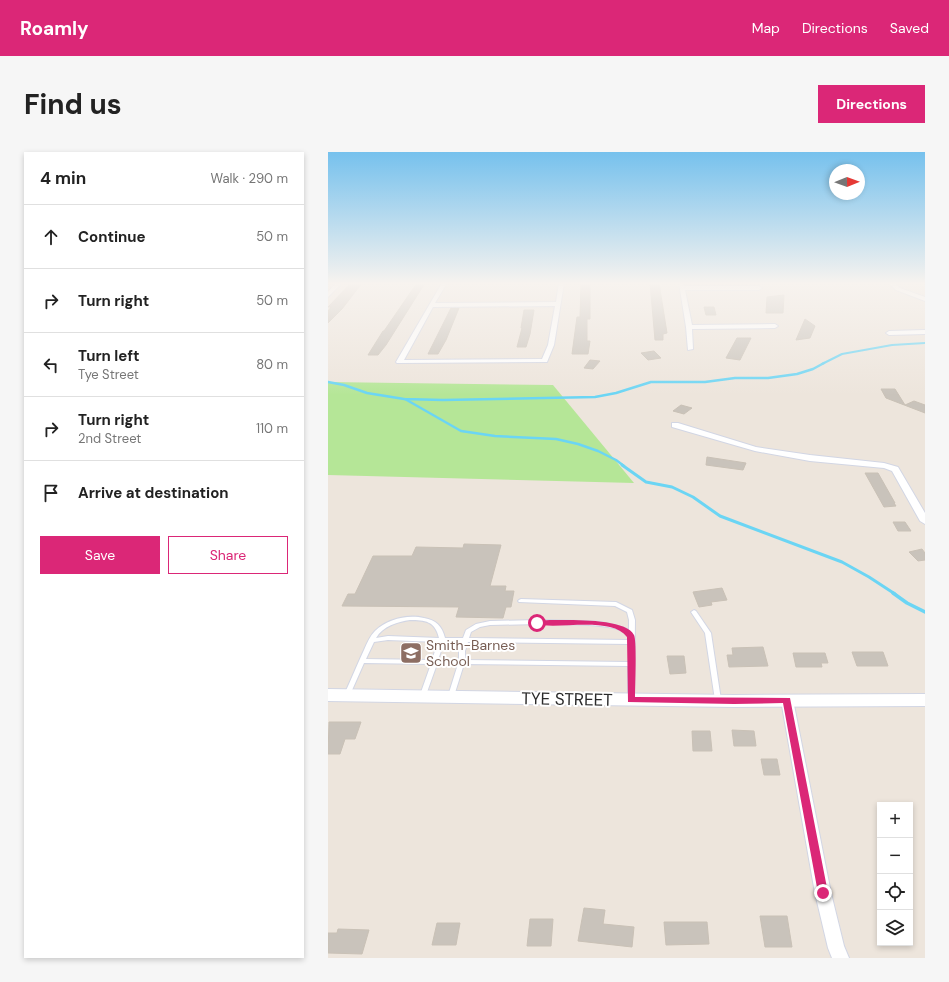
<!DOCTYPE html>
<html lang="en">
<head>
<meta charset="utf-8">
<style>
  :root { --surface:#fff; --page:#f6f6f6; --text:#222; --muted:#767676; --line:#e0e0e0; --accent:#db2777 }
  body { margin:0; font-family:"DM Sans",sans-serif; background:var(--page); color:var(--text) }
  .controls { position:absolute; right:12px; bottom:12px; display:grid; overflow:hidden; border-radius:0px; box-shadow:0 2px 6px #0003 }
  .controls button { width:36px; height:36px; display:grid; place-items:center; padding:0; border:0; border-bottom:1px solid var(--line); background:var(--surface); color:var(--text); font:20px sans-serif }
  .compass { position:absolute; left:501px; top:12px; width:36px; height:36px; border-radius:50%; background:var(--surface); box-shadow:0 2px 6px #0003; rotate:89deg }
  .stop { position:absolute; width:12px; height:12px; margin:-9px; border:3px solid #db2777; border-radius:50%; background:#fff }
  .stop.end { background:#db2777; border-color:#fff; box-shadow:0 1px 4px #0008 }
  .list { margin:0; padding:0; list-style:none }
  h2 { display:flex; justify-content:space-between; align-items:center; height:52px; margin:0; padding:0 16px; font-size:17px }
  h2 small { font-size:13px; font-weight:400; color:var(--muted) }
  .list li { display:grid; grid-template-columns:26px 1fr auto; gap:12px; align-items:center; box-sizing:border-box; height:64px; padding:0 16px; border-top:1px solid var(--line) }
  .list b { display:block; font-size:15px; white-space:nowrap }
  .list p { margin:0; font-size:13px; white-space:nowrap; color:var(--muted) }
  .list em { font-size:13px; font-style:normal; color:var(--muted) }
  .actions { display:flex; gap:8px; padding:12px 16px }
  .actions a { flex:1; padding:9px 0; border:1px solid var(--accent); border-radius:0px; text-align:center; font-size:14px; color:var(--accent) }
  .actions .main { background:var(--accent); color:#fff }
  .icon { flex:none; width:22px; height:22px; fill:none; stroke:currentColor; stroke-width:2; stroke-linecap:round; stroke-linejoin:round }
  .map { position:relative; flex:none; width:597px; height:806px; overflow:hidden; border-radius:0px }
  header { display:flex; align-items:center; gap:24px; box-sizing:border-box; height:56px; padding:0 20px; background:var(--accent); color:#fff }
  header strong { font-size:19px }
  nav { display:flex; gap:22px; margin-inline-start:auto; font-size:14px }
  .intro { display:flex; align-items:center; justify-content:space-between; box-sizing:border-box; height:96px; padding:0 24px }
  h1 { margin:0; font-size:28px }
  .button { padding:10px 18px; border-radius:0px; background:var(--accent); color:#fff; font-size:14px; font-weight:700 }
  main { display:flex; gap:24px; padding:0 24px }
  aside { flex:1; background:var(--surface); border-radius:0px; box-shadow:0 2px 6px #0003 }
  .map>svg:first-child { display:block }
  .green { fill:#b5e697 }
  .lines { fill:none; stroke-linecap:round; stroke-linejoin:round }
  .stream-far3 { stroke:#6bd5f4; stroke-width:2 }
  .stream-far2 { stroke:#6bd5f4; stroke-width:2.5 }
  .stream-far1 { stroke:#6bd5f4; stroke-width:3 }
  .stream { stroke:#6bd5f4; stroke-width:3.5 }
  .building { fill:#c9c3bb; stroke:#c9c1b6 }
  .service-casing { stroke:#d2d6e4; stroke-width:2 }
  .minor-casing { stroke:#d2d6e4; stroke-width:2 }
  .tertiary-casing { stroke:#d2d6e4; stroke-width:2 }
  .service { fill:#fff; fill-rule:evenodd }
  .minor { fill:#fff; fill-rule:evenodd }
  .tertiary { fill:#fff; fill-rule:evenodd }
  .route { fill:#db2777 }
  .labels { text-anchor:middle; stroke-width:4; stroke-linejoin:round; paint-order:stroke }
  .education-label { font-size:14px; fill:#785e54; stroke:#fff; text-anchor:start }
  .near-street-label { font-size:17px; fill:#2b2b2b; stroke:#fff }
</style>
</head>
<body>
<header>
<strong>Roamly</strong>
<nav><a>Map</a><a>Directions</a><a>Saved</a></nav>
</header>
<div class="intro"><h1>Find us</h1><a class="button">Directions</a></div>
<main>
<aside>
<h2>4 min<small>Walk · 290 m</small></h2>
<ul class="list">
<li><svg class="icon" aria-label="ahead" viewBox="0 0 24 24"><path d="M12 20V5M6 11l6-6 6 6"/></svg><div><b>Continue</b></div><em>50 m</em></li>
<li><svg class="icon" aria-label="right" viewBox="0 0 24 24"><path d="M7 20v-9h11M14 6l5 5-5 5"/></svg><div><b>Turn right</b></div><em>50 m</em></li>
<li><svg class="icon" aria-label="left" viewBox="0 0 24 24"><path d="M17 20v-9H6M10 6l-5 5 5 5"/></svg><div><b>Turn left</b><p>Tye Street</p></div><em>80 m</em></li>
<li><svg class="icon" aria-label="right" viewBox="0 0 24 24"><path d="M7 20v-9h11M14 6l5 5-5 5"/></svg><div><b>Turn right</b><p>2nd Street</p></div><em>110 m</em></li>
<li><svg class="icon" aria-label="arrive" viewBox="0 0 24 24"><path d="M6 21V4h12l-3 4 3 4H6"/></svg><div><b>Arrive at destination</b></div></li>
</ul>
<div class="actions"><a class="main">Save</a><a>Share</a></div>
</aside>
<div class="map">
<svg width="597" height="806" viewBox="0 0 597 806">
  <rect width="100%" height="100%" fill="#ede5dc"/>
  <path class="green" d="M0,230L225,233L306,331L0,323Z"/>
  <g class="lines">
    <path class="stream-far3" d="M494,212L514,202L564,193L597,191"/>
    <g class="stream-far2">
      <path d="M0,230L16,233L39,241L76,247L115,248L267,245L288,241L323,230H377L407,226H440L469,222L485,217L496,211"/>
      <path d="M77,247L133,279L167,284L228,287L250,292L270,299L288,308L296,314"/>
    </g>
    <path class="stream-far1" d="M294,313L318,330L344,335L365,345L392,364L514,410L541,425L567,442"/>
    <path class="stream" d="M565,441L579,451L597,460"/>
  </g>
  <g class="building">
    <path d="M23,131H34L14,157L0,171V159L3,155H0Z"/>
    <path d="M89,131H97L58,193L50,203H40L55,179H56Z"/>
    <path d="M253,131H262V167H259V189H262L260,202H244L249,165H252Z"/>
    <path d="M322,131H331L339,181L335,182V188H327Z"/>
    <path d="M456,143L455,161H438L439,145Z"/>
    <path d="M376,155H386L388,163H378Z"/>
    <path d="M123,156H131L118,188L110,202H100Z"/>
    <path d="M196,158H206L202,182L198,195H189L194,176H193Z"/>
    <path d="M477,167L487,174L482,186L468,188Z"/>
    <path d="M409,186H423L412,208L398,206Z"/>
    <path d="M326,199L333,206L320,208L313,201Z"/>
    <path d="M262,208L272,209L265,217L256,216Z"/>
    <path d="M553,237H567L577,253L586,249L597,253V261L558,246Z"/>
    <path d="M353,253L364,256L356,262L345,259Z"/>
    <path d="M379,305L418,311L415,318L378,313Z"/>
    <path d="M537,321H550L567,351H566L568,354L556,355Z"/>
    <path d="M565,370H577L583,379H570Z"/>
    <path d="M136,392L173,393L162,434H178L177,439H186L183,455H178L175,466L128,465L131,455L14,454L20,442H27L45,404H84L88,395L135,396Z"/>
    <path d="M594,397L597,401V408L590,409L581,400Z"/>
    <path d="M394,436L399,448L383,450L384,453L371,455L365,440Z"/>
    <path d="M435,495L440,514L401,515L399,503H405L404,496Z"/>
    <path d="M524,500H555L560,514H529Z"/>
    <path d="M465,501H497L500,511H493L494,515H468Z"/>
    <path d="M339,504H356L358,521L342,522Z"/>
    <path d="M1,570H33L27,587H17L12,602H0Z"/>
    <path d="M404,578L426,579L428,594H406Z"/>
    <path d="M364,579H382L384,599H365Z"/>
    <path d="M433,607H449L452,623H436Z"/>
    <path d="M256,756L277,758L275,772L306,775L304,795L250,789Z"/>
    <path d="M432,764H459L464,795H437Z"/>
    <path d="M202,767H225L223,794H199Z"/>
    <path d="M336,770H379L381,792L338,793Z"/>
    <path d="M109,771H132L128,793H104Z"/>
    <path d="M10,777L41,778L34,802L0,801V781H9Z"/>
  </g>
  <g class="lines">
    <g class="service-casing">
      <g id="service">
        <path d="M193,447L288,450L304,458L307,468L306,547L305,549H301L300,547V514L136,512L126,544L125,546H121L120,544L130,512H109L98,543L97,545H93L92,543L103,512L36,511L21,545H17L16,543C23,528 29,513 36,498C39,491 42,484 47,479C59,467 80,462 96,466C108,468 114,474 117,486H135L138,478L148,472L162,469L211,468L253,469L272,470L287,473L299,477L301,479V468L299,460L287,454L191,450L190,449L191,448ZM82,468C97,468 107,469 111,486L60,484L48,486C55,474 69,470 82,468ZM211,472C228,472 285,471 296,480C299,482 300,485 301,488L141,486L143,480L152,475L162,473ZM60,488L110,490L104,508L38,507L46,490ZM116,490H134L131,499V508H110ZM140,490L301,492V510L137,508V499Z"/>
        <path d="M366,458L368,459L383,481L393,548L392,550H388L387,548L377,481L363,460Z"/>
      </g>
    </g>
    <g class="minor-casing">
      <g id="minor">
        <path d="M8,131H14L0,145V140Z"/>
        <path d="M114,131H119L107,151L228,150L231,131H236L226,193L219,210L69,211L68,210ZM227,154L220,193L214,207L76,208L105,155Z"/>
        <path d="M351,131H355L356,134H431L434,136L431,138H357L364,173L447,172L450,174L447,176L364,177L365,197L360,198L358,175Z"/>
        <path d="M561,131H567L572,136L597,145V149L568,138Z"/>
        <path d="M597,178V182L561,183L558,181L561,179Z"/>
        <path d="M344,271H350L428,295L482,303L556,311L570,315L597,361V372L592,369L564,319L556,316L482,309L427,299L344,275Z"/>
        <path d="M459,543L463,545L465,548L503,741L516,794L521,806H504L500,796L487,741L453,548L455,545Z"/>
      </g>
    </g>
    <g class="tertiary-casing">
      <path id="tertiary" d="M0,537L406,543L597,542V554L406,555L0,549Z"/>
    </g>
    <use href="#service" class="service"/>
    <use href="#minor" class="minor"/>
    <use href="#tertiary" class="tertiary"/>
  </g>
  <linearGradient id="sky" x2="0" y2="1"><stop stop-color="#76c1ed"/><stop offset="0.54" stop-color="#f7f3ef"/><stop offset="1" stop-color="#f7f3ef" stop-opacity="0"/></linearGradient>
  <rect width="597" height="243" fill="url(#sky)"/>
  <path class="route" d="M209,468C229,469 296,464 306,483C309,489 307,535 307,545L462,546L500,741L498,745L495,746L491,745L490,741L455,551L406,552L300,550L299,485C283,464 231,478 206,472V469Z"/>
  <defs>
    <g id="school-square" transform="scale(1.15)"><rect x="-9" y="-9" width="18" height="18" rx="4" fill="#8d6e63" stroke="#fff"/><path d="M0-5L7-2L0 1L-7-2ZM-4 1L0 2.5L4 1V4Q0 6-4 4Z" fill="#fff"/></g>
  </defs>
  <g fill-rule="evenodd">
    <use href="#school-square" x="83" y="501"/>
  </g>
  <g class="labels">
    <g class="education-label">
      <text x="98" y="498">Smith-Barnes<tspan x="98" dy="16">School</tspan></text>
    </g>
    <g class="near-street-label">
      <text transform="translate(239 547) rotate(1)" y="6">TYE STREET</text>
    </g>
  </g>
</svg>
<div class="controls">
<button>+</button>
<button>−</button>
<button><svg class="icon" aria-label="locate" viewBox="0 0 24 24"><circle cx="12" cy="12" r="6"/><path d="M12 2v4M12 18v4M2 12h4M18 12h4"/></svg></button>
<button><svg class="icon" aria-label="layers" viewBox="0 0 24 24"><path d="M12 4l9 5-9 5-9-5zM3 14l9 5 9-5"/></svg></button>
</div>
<svg class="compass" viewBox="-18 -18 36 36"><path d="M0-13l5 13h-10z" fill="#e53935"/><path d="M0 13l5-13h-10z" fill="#767676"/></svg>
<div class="stop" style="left:209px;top:471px"></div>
<div class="stop end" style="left:495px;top:741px"></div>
</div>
</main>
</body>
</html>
